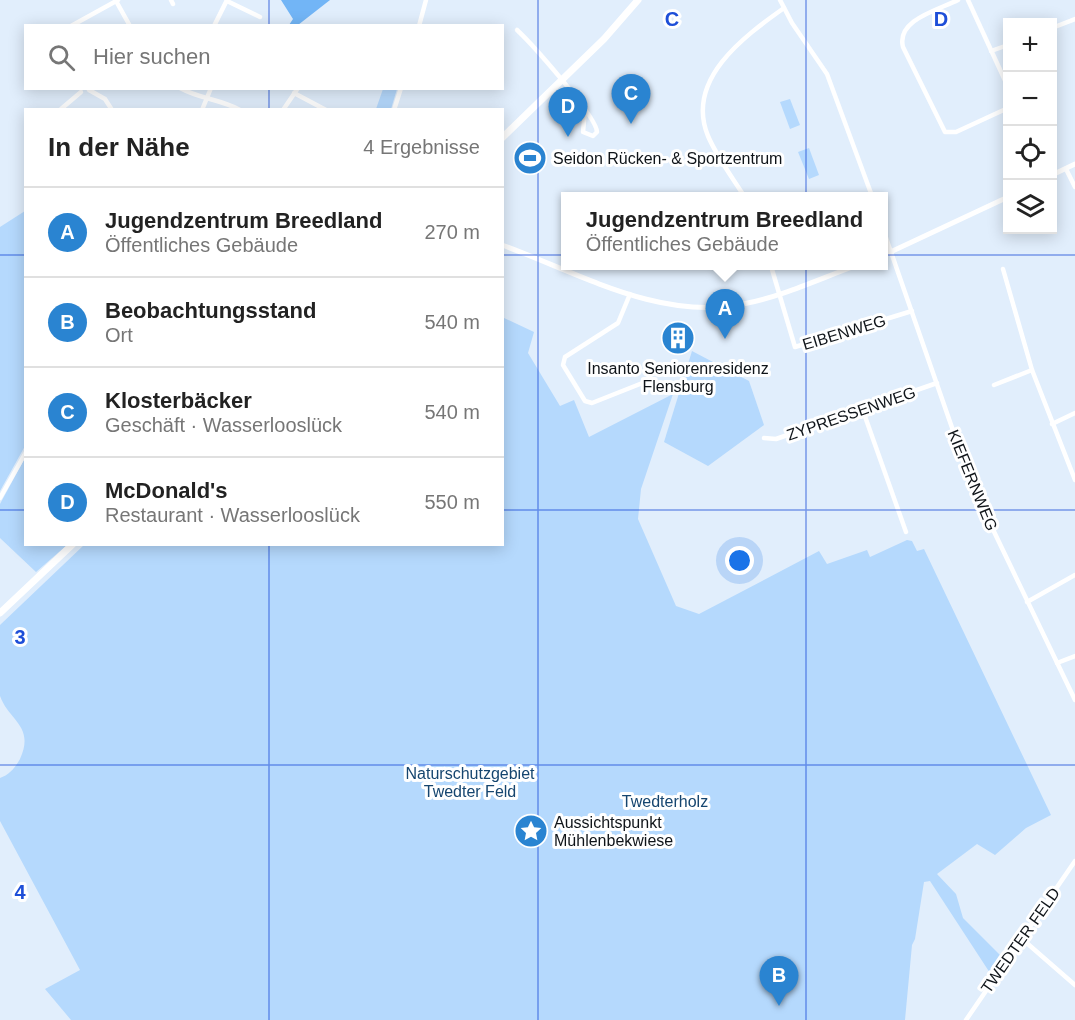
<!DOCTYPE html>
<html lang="de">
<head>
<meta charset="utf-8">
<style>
  :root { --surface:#fff; --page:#f2f2f2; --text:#222; --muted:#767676; --line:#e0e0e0; --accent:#2a84d1 }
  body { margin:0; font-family:Helvetica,sans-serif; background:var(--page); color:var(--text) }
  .controls { position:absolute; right:18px; top:18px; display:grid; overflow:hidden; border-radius:0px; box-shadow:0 3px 15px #0003 }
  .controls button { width:54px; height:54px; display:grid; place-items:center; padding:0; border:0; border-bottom:2px solid var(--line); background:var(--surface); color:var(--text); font:30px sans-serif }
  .you { position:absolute; left:740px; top:561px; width:21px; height:21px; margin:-15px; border:4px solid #fff; border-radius:50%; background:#1a73e8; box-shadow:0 0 0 9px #1a73e833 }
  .badge { display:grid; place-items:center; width:39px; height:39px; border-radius:50%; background:var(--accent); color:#fff; font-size:20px; font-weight:700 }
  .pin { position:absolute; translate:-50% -50px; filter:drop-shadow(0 2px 3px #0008) }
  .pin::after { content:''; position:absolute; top:32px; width:21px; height:18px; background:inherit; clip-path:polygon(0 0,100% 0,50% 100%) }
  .popup { position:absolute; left:561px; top:192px; width:327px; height:78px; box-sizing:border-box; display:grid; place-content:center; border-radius:0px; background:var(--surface); filter:drop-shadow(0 2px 4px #0005); font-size:20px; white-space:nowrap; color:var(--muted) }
  .popup b { font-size:22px; color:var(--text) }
  .popup::after { content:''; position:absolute; left:50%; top:100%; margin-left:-12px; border:12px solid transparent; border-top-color:var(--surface) }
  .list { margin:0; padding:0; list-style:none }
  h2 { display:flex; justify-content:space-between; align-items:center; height:78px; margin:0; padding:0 24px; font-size:26px }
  h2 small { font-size:20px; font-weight:400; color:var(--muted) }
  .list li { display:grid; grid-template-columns:39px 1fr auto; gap:18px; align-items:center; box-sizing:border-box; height:90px; padding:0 24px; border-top:2px solid var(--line) }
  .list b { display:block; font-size:22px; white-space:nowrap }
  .list p { margin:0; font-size:20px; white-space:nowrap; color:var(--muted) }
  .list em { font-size:20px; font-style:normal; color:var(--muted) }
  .icon { flex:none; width:33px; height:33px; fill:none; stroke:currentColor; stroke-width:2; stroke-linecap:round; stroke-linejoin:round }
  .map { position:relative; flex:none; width:1075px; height:1020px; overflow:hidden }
  .search { position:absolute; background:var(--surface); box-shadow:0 3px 15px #0003; left:24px; top:24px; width:480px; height:66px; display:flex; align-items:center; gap:15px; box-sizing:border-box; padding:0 21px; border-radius:0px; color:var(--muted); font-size:22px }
  .panel { position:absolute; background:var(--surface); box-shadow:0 3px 15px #0003; left:24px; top:108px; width:480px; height:438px; border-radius:0px }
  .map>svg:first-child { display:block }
  .green { fill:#b5d9fd }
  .water { fill:#72b5f6 }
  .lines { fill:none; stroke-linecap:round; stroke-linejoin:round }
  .minor { stroke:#fff; stroke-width:4.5 }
  .tertiary { stroke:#fff; stroke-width:5 }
  .primary { stroke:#fff; stroke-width:7 }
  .grid { fill:none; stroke:#1d4ed8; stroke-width:1.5; stroke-opacity:0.55 }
  .labels { text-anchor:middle; stroke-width:6; stroke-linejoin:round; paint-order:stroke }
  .poi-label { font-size:16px; fill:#0f1419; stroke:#fff; text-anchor:start }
  .street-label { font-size:16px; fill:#0f1419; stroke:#fff }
  .park-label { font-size:16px; fill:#15456f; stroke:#fff }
  .grid-label { font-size:20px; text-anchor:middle; font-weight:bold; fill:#1d4ed8; stroke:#fff; stroke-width:6; stroke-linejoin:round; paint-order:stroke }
</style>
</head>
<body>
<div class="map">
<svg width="1075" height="1020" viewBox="0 0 1075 1020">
  <rect width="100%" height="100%" fill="#e1eefc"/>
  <g class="green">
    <path d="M383,89H397L391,109H376Z"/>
    <path d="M790,99L800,125L790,129L780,102Z"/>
    <path d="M809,148L819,175L809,179L798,152Z"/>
    <path d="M25,211V446L0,491V227Z"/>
    <path d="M504,318L534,332L528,353L560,406L574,400L589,437L673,394L641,489L638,519L676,606L699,614L819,551L827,564L867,550L870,557L907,540L912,541L917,551L924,549L1051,815L1026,828L995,855L977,844L937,874L956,894L963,918L1002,957L990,973L930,881L924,882L915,939L912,945L905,1020H71L45,989L80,970L0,821V778C9,775 15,768 20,759C35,726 9,721 0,696C0,683 0,640 0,625L84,545L502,544Z"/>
    <path d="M692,351L749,381L764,425L708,466L664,442Z"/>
    <path d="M25,458L26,544L67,545L36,572L0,538V504Z"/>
  </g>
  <path class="water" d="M281,0H330L298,25H289L293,19Z"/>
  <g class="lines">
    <g class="minor">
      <path d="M171,0L173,4"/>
      <path d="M780,0L792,23L827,74L872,196"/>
      <path d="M958,0C938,10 896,20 903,47L945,132H956L1008,108"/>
      <path d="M968,0L1008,87"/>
      <path d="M116,1L130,26"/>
      <path d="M227,1L260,17"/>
      <path d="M71,26L118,0"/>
      <path d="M214,26L227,0"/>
      <path d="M419,26L426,0"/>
      <path d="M1052,28L1075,19"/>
      <path d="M517,30C532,44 597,117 597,132L593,136L583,132L585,110"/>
      <path d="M991,51L1008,45"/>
      <path d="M180,88C200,99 220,99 240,110"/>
      <path d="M89,90L105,99L112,110"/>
      <path d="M294,93L326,110"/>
      <path d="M61,109L81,92"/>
      <path d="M202,110L211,88"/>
      <path d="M283,110L298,88"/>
      <path d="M394,110L401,88"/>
      <path d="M1066,169L1075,187"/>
      <path d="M744,196C732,177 717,157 708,136C685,80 743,37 784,8"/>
      <path d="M884,232L973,488L1075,700"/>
      <path d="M771,266L795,347L912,311"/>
      <path d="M1003,269L1032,370L1075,480"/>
      <path d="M630,294L618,323L565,357L563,365L585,401L592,403L645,382L650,376L651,362"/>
      <path d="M994,385L1032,370"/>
      <path d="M862,408L906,532"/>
      <path d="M1052,424L1075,413"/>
      <path d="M764,438L776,439L937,383"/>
      <path d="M0,498L26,452"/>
      <path d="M1027,602L1075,575"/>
      <path d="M1057,663L1075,656"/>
      <path d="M1021,938L1075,985"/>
      <path d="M966,1020L1075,861"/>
    </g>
    <g class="tertiary">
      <path d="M1052,175L1075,164"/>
      <path d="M502,245C579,273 659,321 743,304C781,297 819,279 855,266"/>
      <path d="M884,255L1008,197"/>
    </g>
    <g class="primary">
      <path d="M502,138L604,39L638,0"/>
      <path d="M0,613L73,544"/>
    </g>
  </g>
  <path class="grid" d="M269,0V26M538,0V1020M806,0V1020M269,88V110M0,255H26M502,255H1075M0,510H26M502,510H1075M269,544V1020M0,765H1075"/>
  <defs>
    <g id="stadium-disc" transform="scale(1.725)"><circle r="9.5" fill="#2a84d1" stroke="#fff"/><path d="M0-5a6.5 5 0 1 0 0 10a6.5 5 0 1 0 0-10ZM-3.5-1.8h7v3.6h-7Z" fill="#fff"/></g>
    <g id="building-disc" transform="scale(1.725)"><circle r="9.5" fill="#2a84d1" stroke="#fff"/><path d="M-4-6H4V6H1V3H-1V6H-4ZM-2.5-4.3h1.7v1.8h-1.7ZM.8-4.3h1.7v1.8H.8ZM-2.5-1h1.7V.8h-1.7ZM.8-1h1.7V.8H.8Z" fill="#fff"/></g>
    <g id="sight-disc" transform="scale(1.725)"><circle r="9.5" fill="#2a84d1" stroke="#fff"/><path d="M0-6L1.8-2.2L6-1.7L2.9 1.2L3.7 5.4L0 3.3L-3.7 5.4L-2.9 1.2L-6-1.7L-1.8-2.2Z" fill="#fff"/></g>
  </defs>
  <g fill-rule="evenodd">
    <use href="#stadium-disc" x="530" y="158"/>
    <use href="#building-disc" x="678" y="338"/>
    <use href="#sight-disc" x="531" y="831"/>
  </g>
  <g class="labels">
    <g class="poi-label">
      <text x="553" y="164">Seidon Rücken- &amp; Sportzentrum</text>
      <text x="678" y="374" text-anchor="middle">Insanto Seniorenresidenz<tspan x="678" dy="18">Flensburg</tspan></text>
      <text x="554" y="828">Aussichtspunkt<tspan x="554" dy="18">Mühlenbekwiese</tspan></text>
    </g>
    <g class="street-label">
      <text transform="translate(844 332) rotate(-17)" y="6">EIBENWEG</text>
      <text transform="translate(851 413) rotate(-19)" y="6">ZYPRESSENWEG</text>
      <text transform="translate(973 480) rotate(68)" y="6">KIEFERNWEG</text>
      <text transform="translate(1020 940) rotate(-55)" y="6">TWEDTER FELD</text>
    </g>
    <g class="park-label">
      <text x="470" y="779">Naturschutzgebiet<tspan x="470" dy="18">Twedter Feld</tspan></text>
      <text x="665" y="807">Twedterholz</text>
    </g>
  </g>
  <g class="grid-label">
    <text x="672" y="26">C</text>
    <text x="941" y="26">D</text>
    <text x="20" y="644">3</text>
    <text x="20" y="899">4</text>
  </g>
</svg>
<div class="controls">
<button>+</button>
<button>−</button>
<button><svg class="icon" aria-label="locate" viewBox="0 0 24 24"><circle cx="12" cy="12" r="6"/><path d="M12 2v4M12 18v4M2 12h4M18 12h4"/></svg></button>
<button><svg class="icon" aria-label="layers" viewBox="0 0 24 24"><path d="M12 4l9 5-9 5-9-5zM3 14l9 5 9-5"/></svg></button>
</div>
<div class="you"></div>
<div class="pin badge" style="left:725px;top:339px">A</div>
<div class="popup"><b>Jugendzentrum Breedland</b>Öffentliches Gebäude</div>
<div class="pin badge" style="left:779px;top:1006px">B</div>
<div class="pin badge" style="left:631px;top:124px">C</div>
<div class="pin badge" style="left:568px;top:137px">D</div>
<div class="search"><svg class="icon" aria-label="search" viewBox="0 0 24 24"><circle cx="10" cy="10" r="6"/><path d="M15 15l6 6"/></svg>Hier suchen</div>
<section class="panel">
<h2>In der Nähe<small>4 Ergebnisse</small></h2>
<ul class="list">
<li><span class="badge">A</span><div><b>Jugendzentrum Breedland</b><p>Öffentliches Gebäude</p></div><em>270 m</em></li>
<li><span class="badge">B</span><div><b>Beobachtungsstand</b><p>Ort</p></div><em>540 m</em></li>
<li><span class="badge">C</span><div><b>Klosterbäcker</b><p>Geschäft · Wasserlooslück</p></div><em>540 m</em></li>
<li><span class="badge">D</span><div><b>McDonald's</b><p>Restaurant · Wasserlooslück</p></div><em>550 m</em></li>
</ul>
</section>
</div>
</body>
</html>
